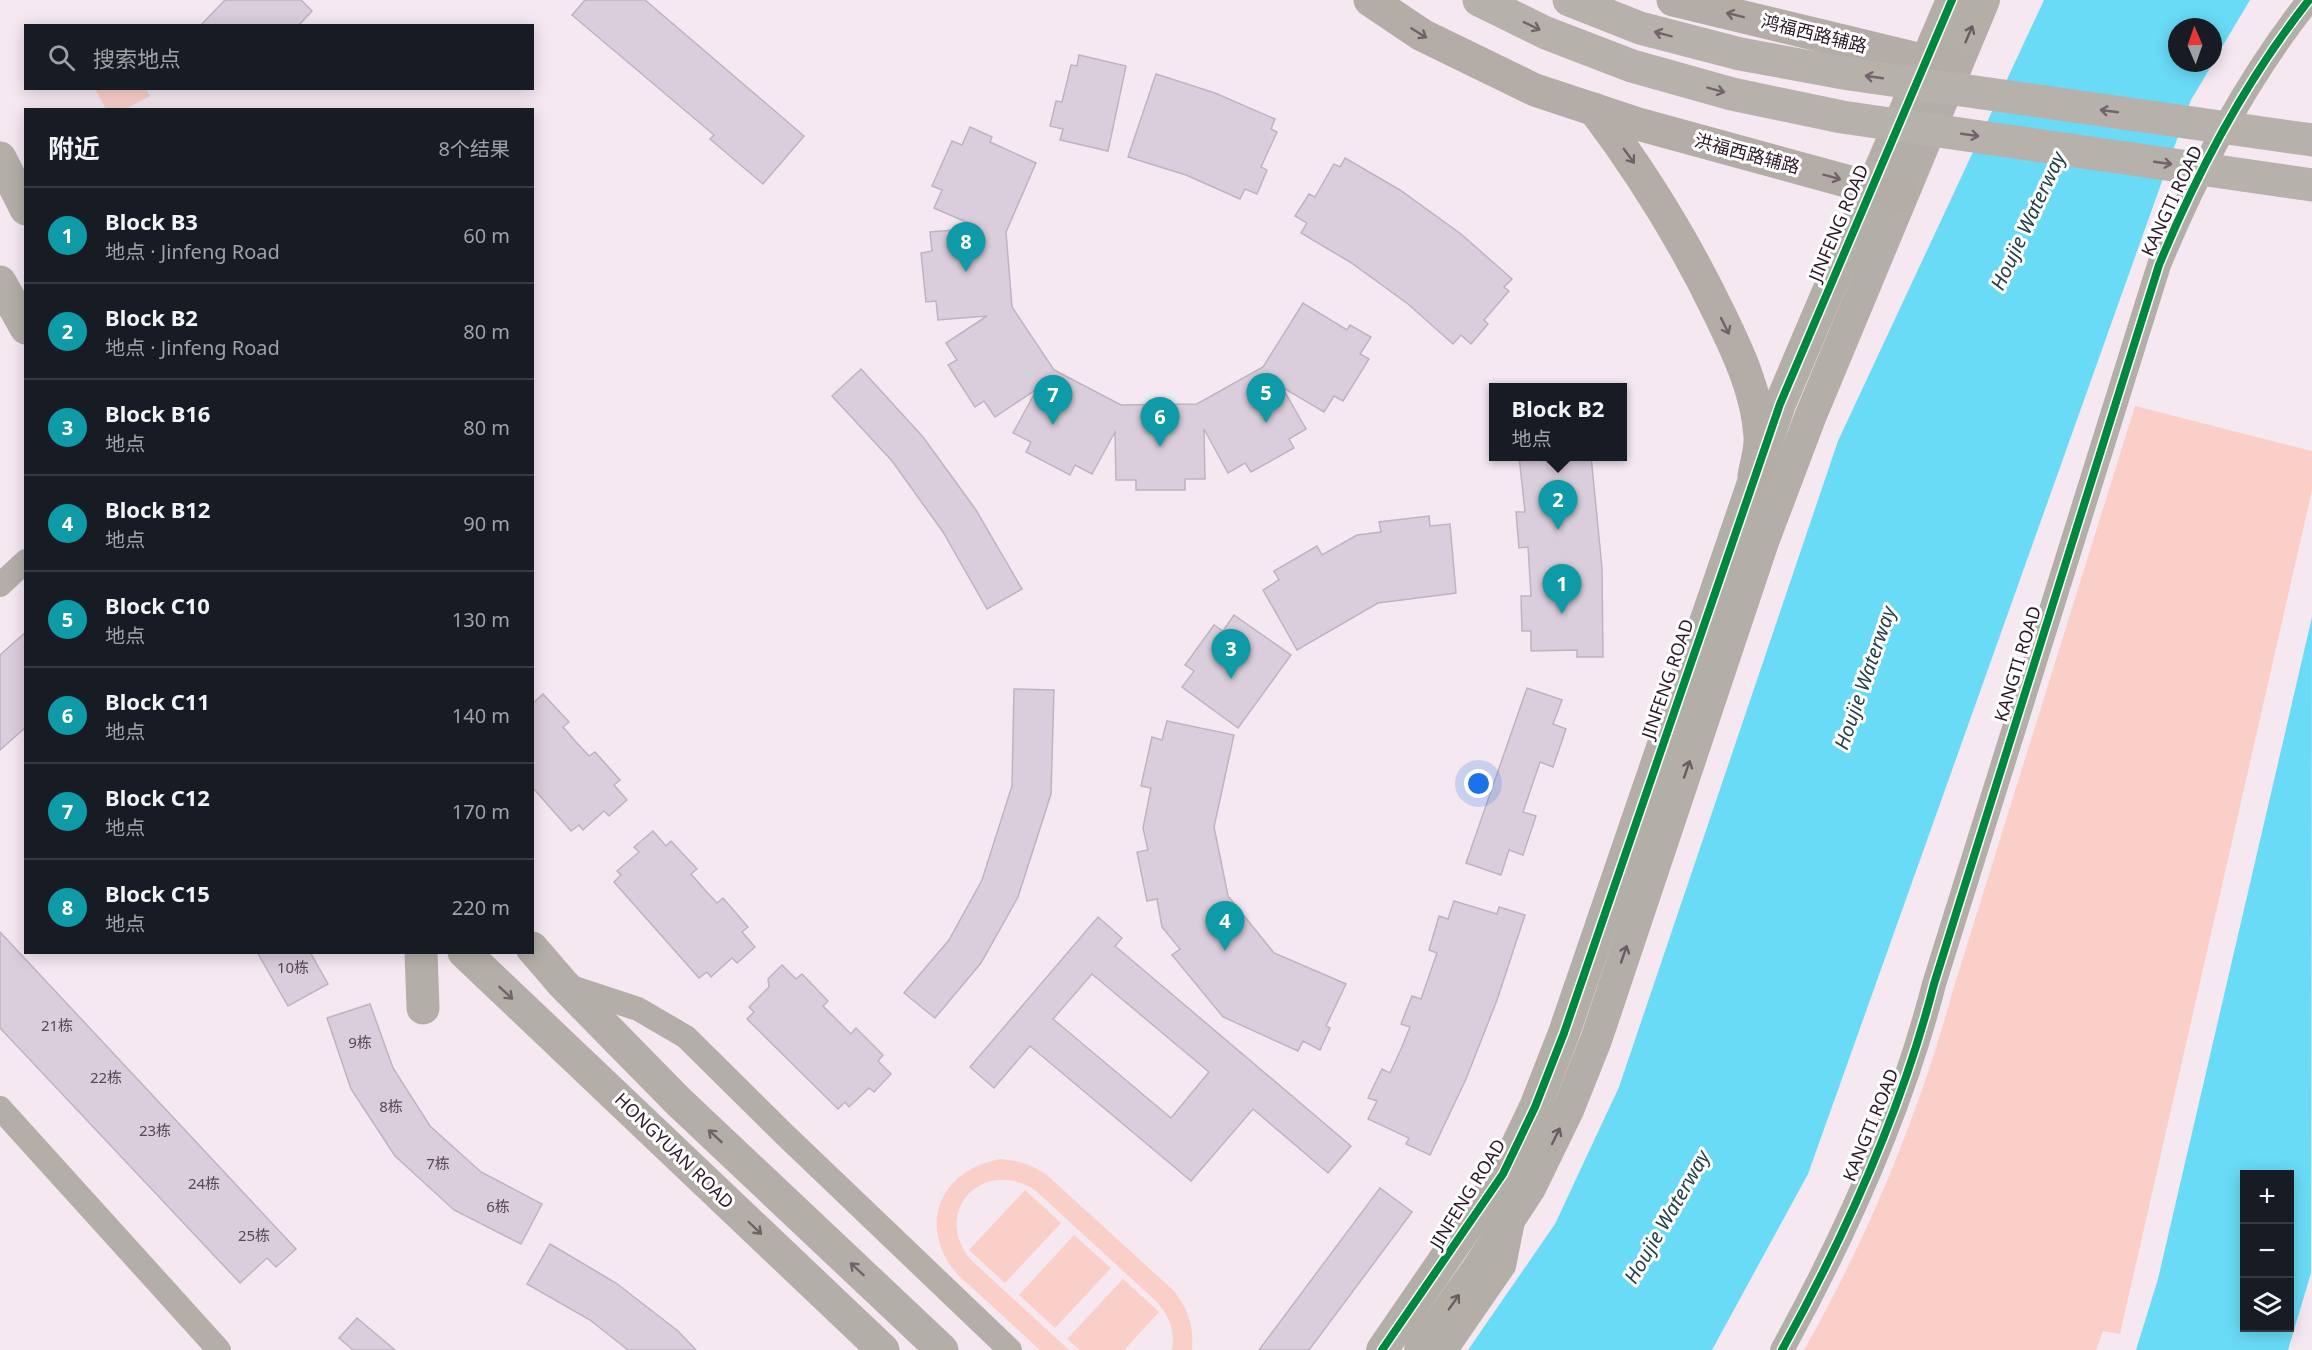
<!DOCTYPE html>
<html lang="zh">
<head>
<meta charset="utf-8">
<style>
  :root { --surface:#171b24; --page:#242831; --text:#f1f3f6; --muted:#9ea1a6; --line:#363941; --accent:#73616e }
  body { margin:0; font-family:"Noto Sans","Noto Sans SC",sans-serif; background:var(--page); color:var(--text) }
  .controls { position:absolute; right:18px; bottom:18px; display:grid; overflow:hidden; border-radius:0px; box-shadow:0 3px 15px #0003 }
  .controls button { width:54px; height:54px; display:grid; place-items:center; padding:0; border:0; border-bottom:2px solid var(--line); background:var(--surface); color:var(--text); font:30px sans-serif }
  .compass { position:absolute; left:2168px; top:18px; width:54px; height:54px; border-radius:50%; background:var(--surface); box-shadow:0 3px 15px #0003; rotate:358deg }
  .you { position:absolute; left:1479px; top:784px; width:21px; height:21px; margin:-15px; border:4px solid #fff; border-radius:50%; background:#1a73e8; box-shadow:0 0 0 9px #1a73e833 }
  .badge { display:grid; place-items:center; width:39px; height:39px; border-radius:50%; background:var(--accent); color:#fff; font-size:20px; font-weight:700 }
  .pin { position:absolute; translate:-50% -50px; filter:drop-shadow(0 2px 3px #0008) }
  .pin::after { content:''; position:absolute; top:32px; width:21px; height:18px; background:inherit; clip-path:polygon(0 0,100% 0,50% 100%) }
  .popup { position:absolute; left:1489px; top:383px; width:138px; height:78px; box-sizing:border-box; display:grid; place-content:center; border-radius:0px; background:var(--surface); filter:drop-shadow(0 2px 4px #0005); font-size:20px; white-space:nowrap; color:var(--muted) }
  .popup b { font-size:22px; color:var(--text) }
  .popup::after { content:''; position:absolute; left:50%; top:100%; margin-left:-12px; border:12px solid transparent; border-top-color:var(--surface) }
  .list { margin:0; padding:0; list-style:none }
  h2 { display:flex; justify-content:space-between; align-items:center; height:78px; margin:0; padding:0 24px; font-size:26px }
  h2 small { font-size:20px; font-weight:400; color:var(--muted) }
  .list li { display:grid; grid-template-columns:39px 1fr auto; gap:18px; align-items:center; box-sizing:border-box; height:96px; padding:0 24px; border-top:2px solid var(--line) }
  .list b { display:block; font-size:22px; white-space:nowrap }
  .list p { margin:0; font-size:20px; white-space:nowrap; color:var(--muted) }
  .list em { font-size:20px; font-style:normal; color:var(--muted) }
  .icon { flex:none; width:33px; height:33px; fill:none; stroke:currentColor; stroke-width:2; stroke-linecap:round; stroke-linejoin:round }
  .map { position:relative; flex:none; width:2312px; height:1350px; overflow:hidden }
  .search { position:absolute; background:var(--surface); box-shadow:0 3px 15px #0003; left:24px; top:24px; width:510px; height:66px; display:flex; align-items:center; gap:15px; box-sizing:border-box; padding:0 21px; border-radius:0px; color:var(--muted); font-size:22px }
  .panel { position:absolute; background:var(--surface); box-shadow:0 3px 15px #0003; left:24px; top:108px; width:510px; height:846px; border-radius:0px }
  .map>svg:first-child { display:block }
  .green { fill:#facfc8 }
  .water { fill:#69dbf6; fill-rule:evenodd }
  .building { fill:#dbcedc; stroke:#c0b3c1; stroke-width:1.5; fill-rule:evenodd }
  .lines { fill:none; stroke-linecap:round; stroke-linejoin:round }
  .minor { stroke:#b3aea8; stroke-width:24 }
  .tertiary { stroke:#b3aea8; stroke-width:32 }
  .secondary { stroke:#b4ada7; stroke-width:33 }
  .trunk { stroke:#b4aea8; stroke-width:33 }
  .primary-bridge { stroke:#b7b1ab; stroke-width:33 }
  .cycleway-casing { stroke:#fff; stroke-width:11 }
  .cycleway { stroke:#00873e; stroke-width:8 }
  .oneway { stroke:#706268 }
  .oneway2 { stroke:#72646a }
  .oneway3 { stroke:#695c62 }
  .oneway4 { stroke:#706368 }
  .labels { text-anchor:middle; stroke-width:6; stroke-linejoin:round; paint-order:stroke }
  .number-label { font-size:15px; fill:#584655 }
  .street-label { font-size:18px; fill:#2d1828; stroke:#fff }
  .water-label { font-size:20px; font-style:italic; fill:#22414a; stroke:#fff }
</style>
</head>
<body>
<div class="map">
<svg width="2312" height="1350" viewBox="0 0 2312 1350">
  <rect width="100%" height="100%" fill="#f5e8f1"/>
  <g class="green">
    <path d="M95,89H146L150,96L125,109H106Z"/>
    <path d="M2135,406L2312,451V490L2120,1334L2103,1331L2096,1350H1804C1868,1237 1919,1115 1953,990Z"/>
    <path d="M1001,1159C1020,1161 1032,1165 1048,1176L1173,1290C1188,1308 1194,1326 1192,1350H1172C1175,1331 1170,1318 1158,1303L1036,1191C984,1155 930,1212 971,1260L1069,1350H1040L957,1274C916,1226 940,1169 1001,1159Z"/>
    <path d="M1025,1190L1061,1223L1005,1283L969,1250Z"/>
    <path d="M1074,1235L1111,1268L1055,1328L1019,1295Z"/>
    <path d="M1123,1279L1159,1312L1124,1350H1080L1067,1339Z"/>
  </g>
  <g class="water">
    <path d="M2044,0H2250L2213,62V27H2177V63H2213L2191,100L1808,1174L1712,1350H1468L1555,1224L1619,1087L1838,441Z"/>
    <path d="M2312,617L2311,1273L2288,1350H2136L2158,1279ZM2244,1174H2290V1328H2244Z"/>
  </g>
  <g class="building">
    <path d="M225,0H301L312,11L298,26H200Z"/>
    <path d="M585,0H645L804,136L763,184L710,139L714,135L572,15Z"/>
    <path d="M1079,55L1126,66L1108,151L1060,140L1063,129L1050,126L1056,101L1062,102L1071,65L1077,66Z"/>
    <path d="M1156,74L1215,93L1275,119L1271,129L1277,132L1261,167L1267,170L1257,194L1245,189L1240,199L1186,175L1128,157Z"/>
    <path d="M970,127L992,137L990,142L1036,163L1006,232L1012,307L1054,370L1121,405L1197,404L1263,367L1303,303L1347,330L1350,325L1371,337L1360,354L1369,359L1343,401L1334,396L1324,412L1282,387L1306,429L1289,439L1294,448L1251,472L1245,463L1228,473L1204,429L1205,479H1185V490H1136V480H1116L1115,432L1092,474L1075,465L1070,475L1026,452L1031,442L1013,433L1037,389L995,417L984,401L975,407L948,365L957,360L946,343L987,316L938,320L936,301L926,302L921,253L932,251L930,232L980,228L934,208L942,190L932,186L952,141L962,145Z"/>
    <path d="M1345,158L1400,190L1461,234L1512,279L1504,287L1509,291L1484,320L1488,324L1471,344L1461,335L1453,344L1408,304L1350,262L1301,233L1307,223L1295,216L1309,194L1315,197L1334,164L1340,167Z"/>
    <path d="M861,369L923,437L976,510L1022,589L987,609L943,532L892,461L832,396Z"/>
    <path d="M1519,456H1591L1602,568L1603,657H1577V650L1531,651V631H1522L1521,596H1531L1528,547L1519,548L1516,512H1525Z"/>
    <path d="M1429,516L1430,526L1450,524L1456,593L1378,603L1297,650L1263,590L1279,580L1274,571L1317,546L1322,555L1357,535L1381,532L1379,522Z"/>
    <path d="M1234,615L1291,655L1238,728L1182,687L1194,671L1185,665L1214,625L1223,631Z"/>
    <path d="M26,632V727L0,750V655Z"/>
    <path d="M1527,688L1562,700L1553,724L1566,729L1553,767L1540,762L1523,812L1536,816L1523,855L1509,850L1501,875L1466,863Z"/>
    <path d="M1014,689L1054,690L1051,794L1018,897L981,963L935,1018L904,993L949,940L982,880L1012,786Z"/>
    <path d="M543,694L569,722L563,727L576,742L589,756L595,752L620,780L614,785L627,800L609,816L604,811L583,830L579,825L571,831L532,787V704Z"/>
    <path d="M1167,721L1234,735L1214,827L1228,896L1274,953L1346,984L1326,1026L1330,1028L1320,1050L1303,1041L1298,1051L1223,1017L1172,955L1180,949L1162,927L1157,899L1147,901L1137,852L1148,850L1143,828L1151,788L1141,786L1152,737L1162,740Z"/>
    <path d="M653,831L666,846L671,841L697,869L691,874L704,889L717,903L723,898L748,927L742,932L755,947L737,963L732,958L711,977L707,972L699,978L614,882L621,875L617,871L639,852L634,847Z"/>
    <path d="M1454,901L1497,914L1499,907L1525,915L1497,1000L1466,1079L1430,1155L1406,1144L1409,1138L1368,1119L1377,1101L1368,1098L1382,1069L1390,1073L1401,1049L1410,1027L1401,1024L1412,996L1421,999L1437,953L1429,950L1439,916L1448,919Z"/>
    <path d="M1098,917L1122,938L1115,946L1351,1146L1328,1173L1253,1109L1191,1181L1030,1046L994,1088L970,1067ZM1092,974L1209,1072L1171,1118L1053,1019Z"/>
    <path d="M0,932L296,1249L276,1267L267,1258L240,1283L0,1028Z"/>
    <path d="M257,952H310L328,984L288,1006Z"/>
    <path d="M782,965L796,979L802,974L828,1001L823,1006L851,1034L856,1028L883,1055L878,1061L891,1074L874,1092L869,1088L849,1107L845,1102L838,1109L747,1019L754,1012L749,1007L769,987L768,979Z"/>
    <path d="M370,1004L393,1068L430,1126L481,1172L542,1204L521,1244L454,1210L395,1156L351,1089L327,1018Z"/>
    <path d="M1380,1188L1412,1212L1309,1350H1259Z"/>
    <path d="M550,1244L616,1283L678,1331L696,1350H628L590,1320L527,1284Z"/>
    <path d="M357,1318L395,1350H353L339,1338Z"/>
  </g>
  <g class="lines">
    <g class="minor">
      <path d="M0,585L26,561"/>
      <path d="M568,986L638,1009L686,1037L783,1133L1010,1350"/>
      <path d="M0,1108L219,1350"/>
      <path d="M1446,1350L1504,1266L1513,1221"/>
      <path d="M1782,1350C1846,1234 1901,1113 1934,984L2159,265C2198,170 2245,81 2309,0"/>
    </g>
    <g class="tertiary">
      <path d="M1382,1350L1503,1174L1535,1107L1564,1033L1780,404L1952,0"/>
      <path d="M1420,1350L1478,1268L1530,1188L1568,1110L1596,1040L1764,539L1811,415L1984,0"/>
    </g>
    <g class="secondary">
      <path d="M1370,0L1422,35L1535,90L1638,124L1901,196"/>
      <path d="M1673,0L1955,68"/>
      <path d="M1594,109C1643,174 1685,242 1720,315C1739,354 1757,393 1760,436C1761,449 1756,464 1754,476"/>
    </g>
    <g class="trunk">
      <path d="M0,158L26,209"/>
      <path d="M0,282L26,328"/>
      <path d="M532,948L563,984L679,1102L942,1350"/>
      <path d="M421,952L423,1008"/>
      <path d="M464,952L883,1350"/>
    </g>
    <g class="primary-bridge">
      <path d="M1479,0L1546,33L1632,66L1732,94L1842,117L2312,185"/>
      <path d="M1569,0L1640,28L1740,54L1849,74L2312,140"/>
    </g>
    <g class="cycleway-casing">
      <g id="cycleway">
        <path d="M1382,1350L1503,1174L1535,1107L1564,1033L1780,404L1952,0"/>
        <path d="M1782,1350C1846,1234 1901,1113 1934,984L2159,265C2198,170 2245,81 2309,0"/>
      </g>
    </g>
    <use href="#cycleway" class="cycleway"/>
  </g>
  <defs><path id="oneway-shaft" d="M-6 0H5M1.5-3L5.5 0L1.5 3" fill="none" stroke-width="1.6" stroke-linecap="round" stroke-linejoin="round" transform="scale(1.5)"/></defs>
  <g class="oneway">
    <use href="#oneway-shaft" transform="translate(1735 15) rotate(-166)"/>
    <use href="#oneway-shaft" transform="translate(1419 33) rotate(32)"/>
    <use href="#oneway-shaft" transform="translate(1629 156) rotate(54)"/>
    <use href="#oneway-shaft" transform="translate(1832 177) rotate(15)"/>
    <use href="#oneway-shaft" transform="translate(1725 326) rotate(64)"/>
  </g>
  <g class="oneway2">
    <use href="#oneway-shaft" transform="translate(1532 26) rotate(26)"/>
    <use href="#oneway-shaft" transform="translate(1663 34) rotate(-165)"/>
    <use href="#oneway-shaft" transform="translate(1874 77) rotate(-172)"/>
    <use href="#oneway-shaft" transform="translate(1716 90) rotate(15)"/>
    <use href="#oneway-shaft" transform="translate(2109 111) rotate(-172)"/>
    <use href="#oneway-shaft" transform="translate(1970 135) rotate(8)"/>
    <use href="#oneway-shaft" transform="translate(2163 163) rotate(8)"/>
  </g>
  <g class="oneway3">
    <use href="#oneway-shaft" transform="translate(1969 34) rotate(-67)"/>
    <use href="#oneway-shaft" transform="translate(1687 769) rotate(-71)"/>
    <use href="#oneway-shaft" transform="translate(1624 954) rotate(-71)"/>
    <use href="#oneway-shaft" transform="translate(1556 1136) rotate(-64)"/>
    <use href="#oneway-shaft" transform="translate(1454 1302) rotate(-55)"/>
  </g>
  <g class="oneway4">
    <use href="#oneway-shaft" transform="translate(506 993) rotate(43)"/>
    <use href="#oneway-shaft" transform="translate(715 1136) rotate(-137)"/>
    <use href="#oneway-shaft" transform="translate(755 1228) rotate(44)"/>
    <use href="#oneway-shaft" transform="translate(857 1269) rotate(-137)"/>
  </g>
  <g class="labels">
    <g class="number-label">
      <text x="293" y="973">10栋</text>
      <text x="57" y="1031">21栋</text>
      <text x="360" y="1048">9栋</text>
      <text x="106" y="1083">22栋</text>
      <text x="391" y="1112">8栋</text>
      <text x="155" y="1136">23栋</text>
      <text x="438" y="1169">7栋</text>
      <text x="204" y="1189">24栋</text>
      <text x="498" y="1212">6栋</text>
      <text x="254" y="1241">25栋</text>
    </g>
    <g class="street-label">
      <text transform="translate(1814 34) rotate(14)" y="6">鸿福西路辅路</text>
      <text transform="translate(1747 154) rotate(15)" y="6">洪福西路辅路</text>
      <text transform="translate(2172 201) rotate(-65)" y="6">KANGTI ROAD</text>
      <text transform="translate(1839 223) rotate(-67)" y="6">JINFENG ROAD</text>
      <text transform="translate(2018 664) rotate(-73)" y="6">KANGTI ROAD</text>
      <text transform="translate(1668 679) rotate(-71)" y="6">JINFENG ROAD</text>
      <text transform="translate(1871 1125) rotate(-68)" y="6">KANGTI ROAD</text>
      <text transform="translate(674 1151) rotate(44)" y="6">HONGYUAN ROAD</text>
      <text transform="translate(1468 1194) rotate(-58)" y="6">JINFENG ROAD</text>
    </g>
    <g class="water-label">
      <text transform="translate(2028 221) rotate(-65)" y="7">Houjie Waterway</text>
      <text transform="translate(1865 678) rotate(-71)" y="7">Houjie Waterway</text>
      <text transform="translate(1667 1217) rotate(-60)" y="7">Houjie Waterway</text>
    </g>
  </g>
</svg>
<div class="controls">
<button>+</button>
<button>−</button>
<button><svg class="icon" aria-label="layers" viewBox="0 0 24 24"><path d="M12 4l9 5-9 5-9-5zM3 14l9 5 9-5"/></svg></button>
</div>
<svg class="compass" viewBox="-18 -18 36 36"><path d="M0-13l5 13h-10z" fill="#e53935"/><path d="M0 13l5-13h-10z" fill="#9ea1a6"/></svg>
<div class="you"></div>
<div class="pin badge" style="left:1562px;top:614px;background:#0f9aa8">1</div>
<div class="pin badge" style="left:1558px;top:530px;background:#0f9aa8">2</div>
<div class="popup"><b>Block B2</b>地点</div>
<div class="pin badge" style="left:1231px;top:679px;background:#0f9aa8">3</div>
<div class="pin badge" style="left:1225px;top:951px;background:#0f9aa8">4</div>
<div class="pin badge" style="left:1266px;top:423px;background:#0f9aa8">5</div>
<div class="pin badge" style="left:1160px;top:447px;background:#0f9aa8">6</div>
<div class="pin badge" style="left:1053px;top:425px;background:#0f9aa8">7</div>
<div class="pin badge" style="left:966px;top:272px;background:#0f9aa8">8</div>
<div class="search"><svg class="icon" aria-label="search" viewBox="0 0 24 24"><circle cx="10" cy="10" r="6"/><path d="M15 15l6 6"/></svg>搜索地点</div>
<section class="panel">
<h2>附近<small>8个结果</small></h2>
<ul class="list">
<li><span class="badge" style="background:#0f9aa8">1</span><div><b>Block B3</b><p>地点 · Jinfeng Road</p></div><em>60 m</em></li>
<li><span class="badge" style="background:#0f9aa8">2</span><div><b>Block B2</b><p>地点 · Jinfeng Road</p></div><em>80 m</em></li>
<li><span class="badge" style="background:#0f9aa8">3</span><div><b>Block B16</b><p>地点</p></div><em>80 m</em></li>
<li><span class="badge" style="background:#0f9aa8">4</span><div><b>Block B12</b><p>地点</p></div><em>90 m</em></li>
<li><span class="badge" style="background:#0f9aa8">5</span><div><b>Block C10</b><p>地点</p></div><em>130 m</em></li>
<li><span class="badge" style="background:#0f9aa8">6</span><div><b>Block C11</b><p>地点</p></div><em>140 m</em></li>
<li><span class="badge" style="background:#0f9aa8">7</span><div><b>Block C12</b><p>地点</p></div><em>170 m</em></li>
<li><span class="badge" style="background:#0f9aa8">8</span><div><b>Block C15</b><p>地点</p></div><em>220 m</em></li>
</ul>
</section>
</div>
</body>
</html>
